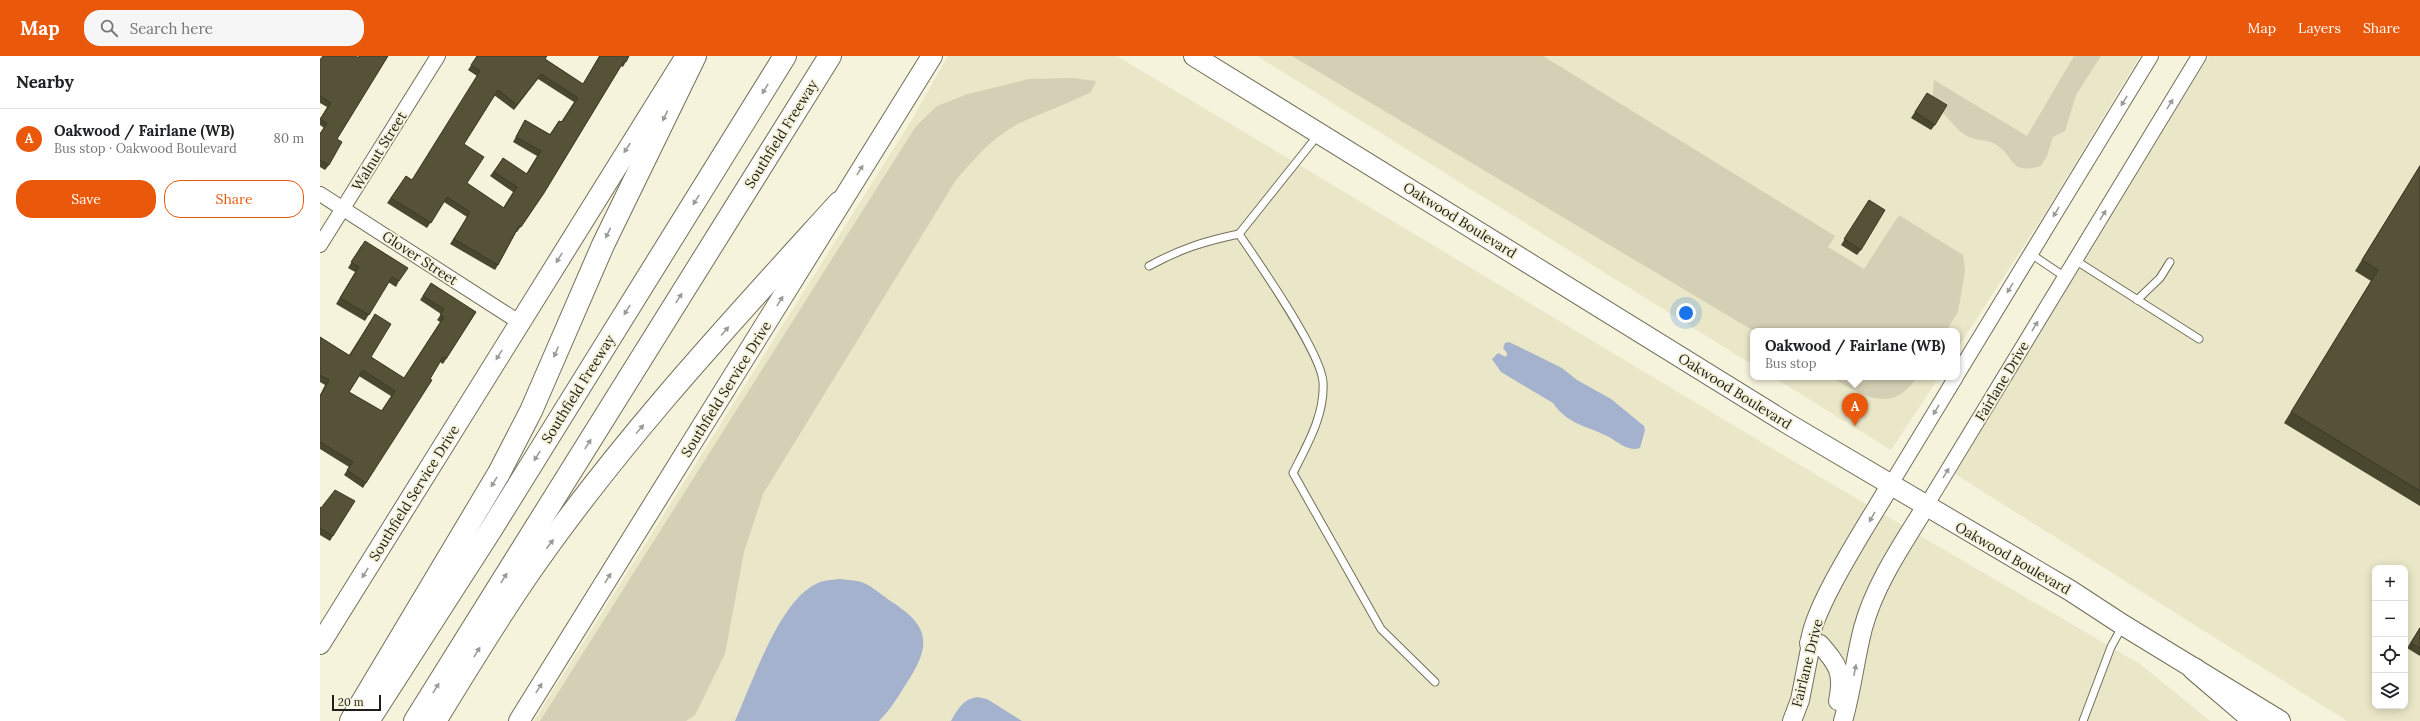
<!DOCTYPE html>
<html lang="en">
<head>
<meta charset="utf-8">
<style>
  :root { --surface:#fff; --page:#f6f6f6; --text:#202124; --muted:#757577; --line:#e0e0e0; --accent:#ea580c }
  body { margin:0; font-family:Lora,serif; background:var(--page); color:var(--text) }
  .controls { position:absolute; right:12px; bottom:12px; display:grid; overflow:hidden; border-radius:8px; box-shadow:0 2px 10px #0003 }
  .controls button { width:36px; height:36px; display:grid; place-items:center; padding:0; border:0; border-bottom:1px solid var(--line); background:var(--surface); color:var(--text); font:20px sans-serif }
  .scale { position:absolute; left:12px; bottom:10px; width:49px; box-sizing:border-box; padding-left:4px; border:2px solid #1f1e16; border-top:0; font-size:11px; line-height:14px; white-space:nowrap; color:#1f1e16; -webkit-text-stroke:3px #f6f3dc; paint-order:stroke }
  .you { position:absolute; left:1366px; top:257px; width:14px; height:14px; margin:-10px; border:3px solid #fff; border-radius:50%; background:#1a73e8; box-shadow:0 0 0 6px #1a73e833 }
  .badge { display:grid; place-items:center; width:26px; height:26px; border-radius:50%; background:var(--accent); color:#fff; font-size:13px; font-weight:700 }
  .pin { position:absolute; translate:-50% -33px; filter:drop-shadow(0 1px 2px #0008) }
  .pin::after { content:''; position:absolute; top:21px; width:14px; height:12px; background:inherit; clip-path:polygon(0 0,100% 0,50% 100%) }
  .popup { position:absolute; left:1430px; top:272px; width:210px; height:52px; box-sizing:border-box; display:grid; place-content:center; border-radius:8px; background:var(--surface); filter:drop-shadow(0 1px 3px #0005); font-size:13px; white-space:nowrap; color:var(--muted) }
  .popup b { font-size:15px; color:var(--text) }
  .popup::after { content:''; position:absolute; left:50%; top:100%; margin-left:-8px; border:8px solid transparent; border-top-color:var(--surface) }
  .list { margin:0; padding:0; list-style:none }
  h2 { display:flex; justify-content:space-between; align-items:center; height:52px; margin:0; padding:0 16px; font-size:17px }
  h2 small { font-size:13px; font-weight:400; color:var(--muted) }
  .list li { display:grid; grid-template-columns:26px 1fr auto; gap:12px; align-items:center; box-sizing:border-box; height:60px; padding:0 16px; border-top:1px solid var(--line) }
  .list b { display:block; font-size:15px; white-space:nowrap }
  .list p { margin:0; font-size:13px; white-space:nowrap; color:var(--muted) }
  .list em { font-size:13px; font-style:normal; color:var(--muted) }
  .actions { display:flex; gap:8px; padding:12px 16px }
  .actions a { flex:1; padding:9px 0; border:1px solid var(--accent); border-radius:16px; text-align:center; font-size:14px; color:var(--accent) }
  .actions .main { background:var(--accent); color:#fff }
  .icon { flex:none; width:22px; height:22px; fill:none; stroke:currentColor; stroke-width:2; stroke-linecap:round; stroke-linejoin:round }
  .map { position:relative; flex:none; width:2100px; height:665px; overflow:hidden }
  header { display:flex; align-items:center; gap:24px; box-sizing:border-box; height:56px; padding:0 20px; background:var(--accent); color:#fff }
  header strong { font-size:19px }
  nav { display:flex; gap:22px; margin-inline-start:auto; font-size:14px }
  .search { width:280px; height:36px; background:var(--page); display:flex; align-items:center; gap:10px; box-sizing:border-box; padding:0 14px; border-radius:16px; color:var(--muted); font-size:15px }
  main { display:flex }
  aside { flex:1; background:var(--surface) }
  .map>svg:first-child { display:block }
  .built { fill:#eae6c8; fill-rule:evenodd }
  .green { fill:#d4d0b5 }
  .water { fill:#a4b2cd }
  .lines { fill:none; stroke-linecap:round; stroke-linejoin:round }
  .service-casing { stroke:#726f5b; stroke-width:9 }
  .minor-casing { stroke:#726f5b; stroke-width:16 }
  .tertiary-casing { stroke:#726f5b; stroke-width:20 }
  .secondary-casing { stroke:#726f5b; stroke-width:22 }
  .motorway-casing { stroke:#726f5b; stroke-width:24 }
  .service { stroke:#fff; stroke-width:7 }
  .minor { stroke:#fff; stroke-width:14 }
  .tertiary { stroke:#fff; stroke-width:18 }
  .secondary { stroke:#fff; stroke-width:20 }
  .motorway { stroke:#fff; stroke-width:22 }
  .wall { fill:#4a472f; fill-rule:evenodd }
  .building { fill:#565237; stroke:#3c3926; fill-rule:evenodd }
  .oneway { fill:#9a9a96 }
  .labels { text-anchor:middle; stroke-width:4; stroke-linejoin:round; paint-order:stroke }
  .street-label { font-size:14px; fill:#1f1e16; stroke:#f6f3dc }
</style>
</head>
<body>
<header>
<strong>Map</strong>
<div class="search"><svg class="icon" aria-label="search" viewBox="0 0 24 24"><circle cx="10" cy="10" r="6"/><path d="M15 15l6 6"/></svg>Search here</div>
<nav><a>Map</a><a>Layers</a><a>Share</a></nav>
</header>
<main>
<aside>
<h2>Nearby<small></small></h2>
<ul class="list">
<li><span class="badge">A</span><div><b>Oakwood / Fairlane (WB)</b><p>Bus stop · Oakwood Boulevard</p></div><em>80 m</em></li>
</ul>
<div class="actions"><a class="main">Save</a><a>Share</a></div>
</aside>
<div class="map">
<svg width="2100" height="665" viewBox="0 0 2100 665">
  <rect width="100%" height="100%" fill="#f6f3dc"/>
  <g class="built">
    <path d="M628,0H797L1532,440L1820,608L1890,665H214L591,65Z"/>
    <path d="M937,0H1820L1727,154L1637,293V275H1433V309Z"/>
    <path d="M1889,0H2100V665H2027L1635,418ZM2055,512H2085V650H2055Z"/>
    <path d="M1453,321H1619L1571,394Z"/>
  </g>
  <g class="green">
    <path d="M972,0H1223L1515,180L1508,191L1544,213L1579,159L1643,199L1645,215L1638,256L1626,275H1434Z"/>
    <path d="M1754,0H1781L1756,39L1745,75L1733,81L1727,100L1721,110C1687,120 1696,98 1673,87C1666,84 1656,84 1649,81C1634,74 1627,57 1612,48L1614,24L1707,80Z"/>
    <path d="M752,22L776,25L771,36C748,48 723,56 700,67C674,80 655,102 636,124L443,438L424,496L405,598L375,659L366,665H220L596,70L617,50L648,38L709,23Z"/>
    <path d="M1511,321H1597C1572,360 1541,339 1511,321Z"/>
  </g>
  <g class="water">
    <path d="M1189,286L1242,312L1257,324L1291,343L1324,370L1325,374L1320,392C1307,396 1299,386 1287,380C1267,370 1247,368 1233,347L1181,316L1172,303L1178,297L1186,301L1187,297L1183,292L1185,287Z"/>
    <path d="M520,523C527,524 537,524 544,527C553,531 563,540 572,546C611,571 611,590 586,628C578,641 570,654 559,665H415C432,628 459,545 496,528C502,524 512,524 520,523Z"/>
    <path d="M657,641L667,643L702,665H631C638,653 642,644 657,641Z"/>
  </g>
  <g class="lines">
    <g class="service-casing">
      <g id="service">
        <path d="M998,79L919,178C938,206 1001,296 1003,326C1005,359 987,389 973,417L1061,573L1115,626"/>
        <path d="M1711,198L1745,221"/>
        <path d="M1755,204L1879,283"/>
        <path d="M829,210C860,193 885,185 919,178"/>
        <path d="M1817,244L1840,222L1850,206"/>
        <path d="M1763,665L1791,591L1803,569"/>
      </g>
    </g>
    <g class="minor-casing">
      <g id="minor">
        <path d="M0,138L199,266"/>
        <path d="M0,189L118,0"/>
        <path d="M1637,319L1831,0"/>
        <path d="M1571,428L1636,321"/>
        <path d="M1606,450L1879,0"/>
      </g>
    </g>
    <g class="tertiary-casing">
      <g id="tertiary">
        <path d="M1489,587L1500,588C1518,609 1524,617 1518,645"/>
        <path d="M1472,665L1480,644L1490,593C1484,563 1554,458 1571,428"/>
        <path d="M1523,665C1532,634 1535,603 1543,572C1555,528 1582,489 1606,450"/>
      </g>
    </g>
    <g class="secondary-casing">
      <g id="secondary">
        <path d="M874,0L1470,369L1751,535L1803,569L1960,665"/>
        <path d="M0,588L366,0"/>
        <path d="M199,665L612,0"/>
      </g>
    </g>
    <g class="motorway-casing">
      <g id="motorway">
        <path d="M1874,613L1935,665"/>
        <path d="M31,665L179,417L211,355L283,189L375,0"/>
        <path d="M48,665L172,472L465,0"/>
        <path d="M95,665L510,0"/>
        <path d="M115,665C146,614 177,563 211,514C302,383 412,265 519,147"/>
      </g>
    </g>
    <use href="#service" class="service"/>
    <use href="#minor" class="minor"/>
    <use href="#tertiary" class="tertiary"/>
    <use href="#secondary" class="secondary"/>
    <use href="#motorway" class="motorway"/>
  </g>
  <g class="wall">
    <path d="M3,0H36L38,1L39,0H68L17,83L9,109L5,114L0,111V77L4,72L0,69V63L7,51L0,47V3H1Z"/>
    <path d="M157,0L225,3L263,28L279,0H309L303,11L301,10L224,137L197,176H196L178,209L175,214L130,188L147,161L124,146L107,172L67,147L86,120L92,124L157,20L148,14ZM218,23L254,46L241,66L239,65L230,78L205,64L202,69L193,86L217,100L206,118L183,102L170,120L193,136L183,152L147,127L144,88L174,39L194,54Z"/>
    <path d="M1607,37L1615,69L1611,74L1591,62Z"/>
    <path d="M2100,109V450L1964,367L2051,225L2035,215Z"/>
    <path d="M1549,144L1541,194L1537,199L1521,189Z"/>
    <path d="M41,190L79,225L76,231L68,226L45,265L16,248L35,216L28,212Z"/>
    <path d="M108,232L156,256L123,308L120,306L43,432L24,419L29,411L0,393V339L5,329L0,326V281L29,299L55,258L51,301L84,322L120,266L117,264L121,258L100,244ZM39,320L71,340L61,355L29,336Z"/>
    <path d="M0,451L13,480L10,485L0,479Z"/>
    <path d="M2100,571V600L2087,592Z"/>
  </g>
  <g class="building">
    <path d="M3,0H36L38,2L39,0H68L17,83L22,86L9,109L0,104V78L7,67L0,63L11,47L0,40V3H1Z"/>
    <path d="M157,0H227L225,3L263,28L280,0H309L306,6L304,5L224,137L201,171L199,170L178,209L134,183L150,156L127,141L111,167L71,142L86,120L92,124L160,15L151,9ZM221,18L258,42L242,66L239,65L230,79L205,64L196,81L221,95L207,118L183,102L174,116L197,131L184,152L147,127L164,101L144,88L178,34L197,49Z"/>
    <path d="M1607,37L1627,49L1615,69L1595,56Z"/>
    <path d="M2100,110V435L1971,356L2058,214L2042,204Z"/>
    <path d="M1549,144L1565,154L1541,194L1524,183Z"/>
    <path d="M45,185L88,212L79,225L72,221L49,259L20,242L39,211L31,206Z"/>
    <path d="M111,227L156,256L126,303L123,301L110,323L112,324L46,427L27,414L33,406L0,386V340L9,324L0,319V281L30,300L55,258L71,268L51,301L84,322L124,261L120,259L124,253L103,240ZM43,314L75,335L62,355L29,336Z"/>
    <path d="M15,434L35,445L13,480L0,472V451L1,452Z"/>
    <path d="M2100,572V592L2091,587Z"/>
  </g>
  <defs><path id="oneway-solid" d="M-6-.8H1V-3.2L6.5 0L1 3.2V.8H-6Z"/></defs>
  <g class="oneway">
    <use href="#oneway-solid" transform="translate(445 33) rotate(122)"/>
    <use href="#oneway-solid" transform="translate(1804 45) rotate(121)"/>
    <use href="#oneway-solid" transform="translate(1850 48) rotate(-59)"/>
    <use href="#oneway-solid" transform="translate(345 60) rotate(116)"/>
    <use href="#oneway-solid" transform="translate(307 92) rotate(123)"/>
    <use href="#oneway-solid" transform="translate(540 114) rotate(-58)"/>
    <use href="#oneway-solid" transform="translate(376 144) rotate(122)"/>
    <use href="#oneway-solid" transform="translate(1736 156) rotate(121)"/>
    <use href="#oneway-solid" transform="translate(1783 159) rotate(-59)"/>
    <use href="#oneway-solid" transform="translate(288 177) rotate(116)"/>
    <use href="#oneway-solid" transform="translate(239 202) rotate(122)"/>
    <use href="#oneway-solid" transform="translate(1690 232) rotate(121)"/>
    <use href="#oneway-solid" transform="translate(359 242) rotate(-58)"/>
    <use href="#oneway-solid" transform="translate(460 245) rotate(-58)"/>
    <use href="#oneway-solid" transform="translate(307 254) rotate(122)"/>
    <use href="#oneway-solid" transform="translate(1715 270) rotate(-59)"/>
    <use href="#oneway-solid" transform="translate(405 275) rotate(-49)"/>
    <use href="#oneway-solid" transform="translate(236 296) rotate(113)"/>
    <use href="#oneway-solid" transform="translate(179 299) rotate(122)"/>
    <use href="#oneway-solid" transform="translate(1616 354) rotate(121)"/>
    <use href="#oneway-solid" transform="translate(320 373) rotate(-49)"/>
    <use href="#oneway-solid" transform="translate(268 388) rotate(-58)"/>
    <use href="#oneway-solid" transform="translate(217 400) rotate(122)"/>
    <use href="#oneway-solid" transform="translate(1626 417) rotate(-59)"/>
    <use href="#oneway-solid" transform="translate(174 426) rotate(121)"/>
    <use href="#oneway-solid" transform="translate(1552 461) rotate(120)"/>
    <use href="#oneway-solid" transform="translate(230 488) rotate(-53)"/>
    <use href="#oneway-solid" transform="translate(45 517) rotate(122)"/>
    <use href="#oneway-solid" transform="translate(184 522) rotate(-58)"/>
    <use href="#oneway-solid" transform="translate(288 522) rotate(-58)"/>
    <use href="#oneway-solid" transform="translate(157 596) rotate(-59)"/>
    <use href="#oneway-solid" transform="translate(1535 614) rotate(-79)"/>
    <use href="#oneway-solid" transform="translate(116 632) rotate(-58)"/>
    <use href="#oneway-solid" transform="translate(219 632) rotate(-58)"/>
  </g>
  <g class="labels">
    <g class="street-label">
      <text transform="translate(461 78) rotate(-58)" y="5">Southfield Freeway</text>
      <text transform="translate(59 95) rotate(-58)" y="5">Walnut Street</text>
      <text transform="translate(1140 164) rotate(32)" y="5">Oakwood Boulevard</text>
      <text transform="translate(100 202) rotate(33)" y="5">Glover Street</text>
      <text transform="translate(1682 325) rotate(-59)" y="5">Fairlane Drive</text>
      <text transform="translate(258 333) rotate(-58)" y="5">Southfield Freeway</text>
      <text transform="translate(406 333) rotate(-58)" y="5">Southfield Service Drive</text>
      <text transform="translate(1415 335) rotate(32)" y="5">Oakwood Boulevard</text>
      <text transform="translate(94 437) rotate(-58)" y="5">Southfield Service Drive</text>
      <text transform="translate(1693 502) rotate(30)" y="5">Oakwood Boulevard</text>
      <text transform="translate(1487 607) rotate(-76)" y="5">Fairlane Drive</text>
    </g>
  </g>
</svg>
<div class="controls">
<button>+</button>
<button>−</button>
<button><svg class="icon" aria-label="locate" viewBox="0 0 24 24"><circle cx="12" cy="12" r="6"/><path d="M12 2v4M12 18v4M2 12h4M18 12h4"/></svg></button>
<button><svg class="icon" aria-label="layers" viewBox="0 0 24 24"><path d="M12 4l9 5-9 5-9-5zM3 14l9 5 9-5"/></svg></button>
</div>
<div class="scale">20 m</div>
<div class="you"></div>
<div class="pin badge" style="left:1535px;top:370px">A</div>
<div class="popup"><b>Oakwood / Fairlane (WB)</b>Bus stop</div>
</div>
</main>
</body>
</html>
